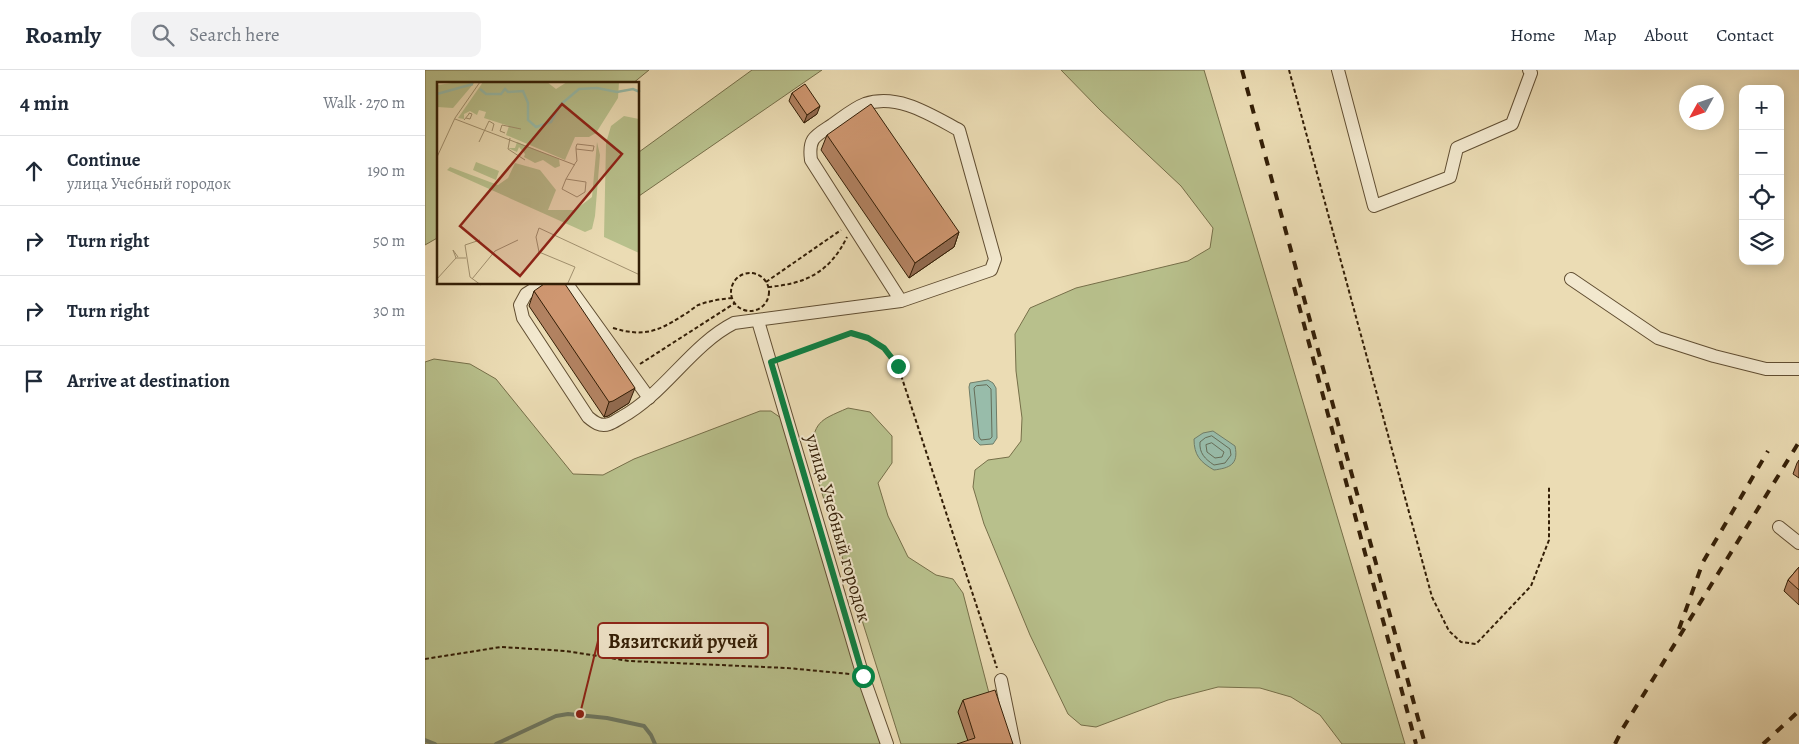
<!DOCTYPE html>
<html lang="en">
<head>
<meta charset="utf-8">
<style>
  :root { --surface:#fff; --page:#f2f2f3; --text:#1f2937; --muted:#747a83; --line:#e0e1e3 }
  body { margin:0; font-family:Alegreya,serif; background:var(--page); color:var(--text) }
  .controls { position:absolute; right:15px; top:15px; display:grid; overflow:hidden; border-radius:10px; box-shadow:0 2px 12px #0003 }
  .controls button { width:45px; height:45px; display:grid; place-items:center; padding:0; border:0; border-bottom:1px solid var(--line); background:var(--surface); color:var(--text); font:25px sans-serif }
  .compass { position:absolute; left:1254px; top:15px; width:45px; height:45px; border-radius:50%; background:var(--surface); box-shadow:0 2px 12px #0003; rotate:230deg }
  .stop { position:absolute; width:15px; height:15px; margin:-11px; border:4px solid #0b8043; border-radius:50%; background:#fff }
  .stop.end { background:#0b8043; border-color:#fff; box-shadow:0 1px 5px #0008 }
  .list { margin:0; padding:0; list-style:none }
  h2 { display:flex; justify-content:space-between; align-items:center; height:65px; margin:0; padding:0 20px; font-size:21px }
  h2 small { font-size:16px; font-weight:400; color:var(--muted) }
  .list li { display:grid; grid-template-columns:32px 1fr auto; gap:15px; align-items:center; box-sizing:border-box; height:70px; padding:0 20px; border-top:1px solid var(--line) }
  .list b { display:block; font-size:19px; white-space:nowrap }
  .list p { margin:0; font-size:16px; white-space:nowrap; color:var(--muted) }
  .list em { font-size:16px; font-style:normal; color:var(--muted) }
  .icon { flex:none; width:28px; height:28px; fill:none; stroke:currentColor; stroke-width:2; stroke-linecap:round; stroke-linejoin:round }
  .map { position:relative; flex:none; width:1374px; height:674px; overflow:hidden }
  header { display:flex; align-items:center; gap:30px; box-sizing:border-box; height:70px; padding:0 25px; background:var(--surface); border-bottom:1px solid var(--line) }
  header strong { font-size:24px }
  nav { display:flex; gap:28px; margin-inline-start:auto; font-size:18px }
  .search { width:350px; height:45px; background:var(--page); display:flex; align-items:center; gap:12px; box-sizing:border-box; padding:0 18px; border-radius:10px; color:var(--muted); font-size:19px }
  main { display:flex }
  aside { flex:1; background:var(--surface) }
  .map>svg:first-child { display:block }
  .green { fill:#b8c08c; stroke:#766f49 }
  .water { fill:#98bcaa; stroke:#707d68 }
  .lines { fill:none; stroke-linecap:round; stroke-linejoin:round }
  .shore { stroke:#666d58; stroke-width:1 }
  .stream { stroke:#707d68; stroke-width:4 }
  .minor-casing { stroke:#614e32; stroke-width:14 }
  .path { stroke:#331e06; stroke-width:2; stroke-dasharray:4 2.5; stroke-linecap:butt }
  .minor { stroke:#f2e8ce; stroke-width:12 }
  .rail { stroke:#331e06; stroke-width:4; stroke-dasharray:9 9; stroke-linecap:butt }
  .wall { fill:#b28261; stroke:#331e06 }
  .shaded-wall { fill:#916a4f; stroke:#331e06 }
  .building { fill:#cf9771; stroke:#331e06 }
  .route { stroke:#0b8043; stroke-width:6 }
  .labels { text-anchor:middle; stroke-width:4; stroke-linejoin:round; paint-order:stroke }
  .street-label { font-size:19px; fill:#331e06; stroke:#f2e8ce }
  .inset-river { fill:none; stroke:#98bcaa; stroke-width:2.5 }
  .inset-road { fill:none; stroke:#a1906e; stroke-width:1 }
  .view { fill:#8f2418; fill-opacity:0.15; stroke:#8f2418; stroke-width:2.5 }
  .inset-edge { fill:none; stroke:#331e06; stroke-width:2.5 }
  .leader { fill:none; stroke:#8f2418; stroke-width:2 }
  .callout-dot { fill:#8f2418; stroke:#f2e8ce; stroke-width:2 }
  .callout { fill:#f2e8ce; stroke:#8f2418; stroke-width:2 }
  .callout-label { font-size:20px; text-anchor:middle; font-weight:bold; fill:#331e06 }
</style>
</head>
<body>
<header>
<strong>Roamly</strong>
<div class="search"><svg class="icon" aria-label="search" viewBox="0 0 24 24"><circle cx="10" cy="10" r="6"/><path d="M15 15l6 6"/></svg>Search here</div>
<nav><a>Home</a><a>Map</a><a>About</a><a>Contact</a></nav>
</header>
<main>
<aside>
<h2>4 min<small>Walk · 270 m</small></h2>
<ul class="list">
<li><svg class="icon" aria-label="ahead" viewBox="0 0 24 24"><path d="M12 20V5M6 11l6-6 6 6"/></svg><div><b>Continue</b><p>улица Учебный городок</p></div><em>190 m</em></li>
<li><svg class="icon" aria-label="right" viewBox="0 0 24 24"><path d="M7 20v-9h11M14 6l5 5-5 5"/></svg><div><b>Turn right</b></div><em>50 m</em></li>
<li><svg class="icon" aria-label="right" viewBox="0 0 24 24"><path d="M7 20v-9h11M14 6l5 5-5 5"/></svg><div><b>Turn right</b></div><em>30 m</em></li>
<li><svg class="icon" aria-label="arrive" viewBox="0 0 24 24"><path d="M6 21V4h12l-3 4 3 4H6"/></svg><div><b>Arrive at destination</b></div></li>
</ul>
</aside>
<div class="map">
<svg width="1374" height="674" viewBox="0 0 1374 674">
  <rect width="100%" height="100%" fill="#ebdcb4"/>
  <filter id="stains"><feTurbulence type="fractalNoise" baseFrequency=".004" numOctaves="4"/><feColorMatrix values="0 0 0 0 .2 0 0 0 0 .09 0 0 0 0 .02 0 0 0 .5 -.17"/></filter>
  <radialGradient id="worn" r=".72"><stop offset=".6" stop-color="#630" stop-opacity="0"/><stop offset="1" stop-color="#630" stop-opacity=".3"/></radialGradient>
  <g class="green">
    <path d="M0,0H224L207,14H14V167L0,175Z"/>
    <path d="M327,0H397L214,126V82Z"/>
    <path d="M636,0H779L980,674H917L895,645L866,627L835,618L793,617L743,630L671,657L656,655L643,644L605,565L559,454L548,417L550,400L563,390L584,387L596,371L597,348L591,301L590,264L605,238L651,218L763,191L785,178L788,158L756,116L675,40Z"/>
    <path d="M9,289L45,294L71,309L148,404L178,405L209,389L335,341H346L356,348L457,674H0V292Z"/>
    <path d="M423,338L445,342L467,366V393L453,413L463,446L483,487L511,505L528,509L538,523L566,631L544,674H476L385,385C390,351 393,351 423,338Z"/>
  </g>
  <g class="water">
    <path d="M563,310L568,313L571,318L572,368L568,374L555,375L549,369L544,317L545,313Z"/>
    <path d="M788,361L810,376C814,395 804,398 789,400C775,392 769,385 769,369L778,363Z"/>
  </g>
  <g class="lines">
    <g class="shore">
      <path d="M562,315L566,319L567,367L565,369L556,370L554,367L549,318L551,316Z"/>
      <path d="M787,366L805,379L806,385L800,393L789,395C780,389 774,383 775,372L780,368Z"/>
      <path d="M787,373L799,382L797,387L790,388L782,382L781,375Z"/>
    </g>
    <g class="stream">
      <path d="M0,670L10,674"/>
      <path d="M71,674L131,646L143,644L182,648L219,656L226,665L230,674"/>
    </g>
    <g class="minor-casing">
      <g id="minor">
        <path d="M913,0L949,136L1025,107L1032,78L1087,54L1106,3L1104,0"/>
        <path d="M1146,209L1233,268L1289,286L1341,299H1374"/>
        <path d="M117,214L101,224L95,235L98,248L163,347C169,352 175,357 184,354C188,353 193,349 197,347C240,323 266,275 309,253L476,231L566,200L570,189L534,60C506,45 473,23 440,34C429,38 417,48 407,55C390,66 383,68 386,90L476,231"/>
        <path d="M142,214L224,328"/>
        <path d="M333,251L438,606L462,674"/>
        <path d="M1354,457L1374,473"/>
        <path d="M576,610L589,674"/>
      </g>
    </g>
    <g class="path">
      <path d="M864,0L1007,527L1024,561L1036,572L1051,574L1106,516L1124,470V416"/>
      <circle cx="325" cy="222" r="19"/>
      <path d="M341,212L416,160"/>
      <path d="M343,217C381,214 405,202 422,167"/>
      <path d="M188,258C218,267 232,262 257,246C263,243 268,238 273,235C284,231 296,229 307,228"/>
      <path d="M357,288C369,283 419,263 427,263C448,265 462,281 473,296L572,598"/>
      <path d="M215,294L310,233"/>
      <path d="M0,589L76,577L141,581L204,591L362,598L425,604"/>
    </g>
    <use href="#minor" class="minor"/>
    <g class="rail">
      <path d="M817,0L1000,674"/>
      <path d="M869,217L991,674"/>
      <path d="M1254,559L1278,492L1343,381"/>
      <path d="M1190,674L1198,658L1374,372"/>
      <path d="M1338,674L1374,641"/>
    </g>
  </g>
  <g class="wall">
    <path d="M367,23L392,44L379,53L364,31Z"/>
    <path d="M402,65L534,162L529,177L484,208L396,80Z"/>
    <path d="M109,221L204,333L183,346L179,347L104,236Z"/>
    <path d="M1374,390V408L1368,404L1372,393Z"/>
    <path d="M1374,497V535L1359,521L1363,510Z"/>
    <path d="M538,630L588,674L543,671L533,642Z"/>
  </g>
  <g class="shaded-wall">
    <path d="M395,36L392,44L379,53L382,45Z"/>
    <path d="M534,162L529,177L484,208L490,193Z"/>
    <path d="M210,318L204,333L183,346L179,347L184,332Z"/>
  </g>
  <g class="building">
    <path d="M380,14L395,36L382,45L367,23Z"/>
    <path d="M446,34L534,162L490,193L402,65Z"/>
    <path d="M119,214H140L210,318L188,331L184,332L109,221Z"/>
    <path d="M1374,497V520L1363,510Z"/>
    <path d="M570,620L588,674H532L550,668L538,630Z"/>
  </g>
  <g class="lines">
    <path class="route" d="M438,606L346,292L426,263L443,268L459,278L473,296"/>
  </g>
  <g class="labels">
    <g class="street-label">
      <text transform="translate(414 458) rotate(74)" y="7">улица Учебный городок</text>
    </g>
  </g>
  <g transform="translate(12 12)">
    <rect width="202" height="202" fill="#ebdcb4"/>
    <path d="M23,0H38L16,26L0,25V3ZM46,0H110L119,7L130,0H182L181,16L159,51L152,55H138L128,78L69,53L72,44L47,36L49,30L42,28L40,33L33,29L27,32V37L21,36ZM187,34L202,37V171L167,155L169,61L174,44ZM80,60L122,77L123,84L118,86L106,78L98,81L87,75L88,72L82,65L80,70L71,66H78ZM160,60L163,73L158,134L155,147L148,150L10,88L13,85L61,103L71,96L78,81L103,88L119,108L111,128H138L155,115ZM39,80L62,89L59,98L36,88Z" fill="#b8c08c"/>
    <path class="inset-river" d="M43,7L49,12H64L68,7L71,10L86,9L91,21V38L99,45L114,40L123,23L142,7L160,6L180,10L196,7L203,10M0,12L36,2"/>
    <path class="inset-road" d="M18,37L138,83M27,38L32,32V31L35,32L33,37L29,36M68,51L63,49L65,43L84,47M73,56L71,67L88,78M42,60L52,39L57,42L55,49M0,75L18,36L43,0M129,97L149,100L148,110L140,115L125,107L129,97L139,80L140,79L139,67V65L140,62L157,64L156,69L139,67M43,158L28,163L33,195L44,203M19,176L16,168L21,175M0,197L19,176H29M35,197L58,169L81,158M130,203L138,185L102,170L99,155L102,146L203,193"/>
    <path class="view" d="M125,22L185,72L83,194L23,144Z"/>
    <rect width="202" height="202" class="inset-edge"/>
  </g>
  <path class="leader" d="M155 644L173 571"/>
  <circle class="callout-dot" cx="155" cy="644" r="5"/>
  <rect class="callout" x="173" y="553" width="170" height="35" rx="5"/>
  <g class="callout-label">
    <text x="258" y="578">Вязитский ручей</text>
  </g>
  <rect width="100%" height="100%" filter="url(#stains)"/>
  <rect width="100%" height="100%" fill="url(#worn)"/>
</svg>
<div class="controls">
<button>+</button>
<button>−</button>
<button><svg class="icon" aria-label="locate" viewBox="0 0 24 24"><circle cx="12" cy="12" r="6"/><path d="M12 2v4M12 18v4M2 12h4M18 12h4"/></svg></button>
<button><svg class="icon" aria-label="layers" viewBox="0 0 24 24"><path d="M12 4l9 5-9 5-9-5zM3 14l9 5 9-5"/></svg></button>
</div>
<svg class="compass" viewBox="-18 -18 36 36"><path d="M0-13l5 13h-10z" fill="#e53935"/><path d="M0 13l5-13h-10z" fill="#747a83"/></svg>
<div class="stop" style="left:438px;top:606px"></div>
<div class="stop end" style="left:473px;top:296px"></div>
</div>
</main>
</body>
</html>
